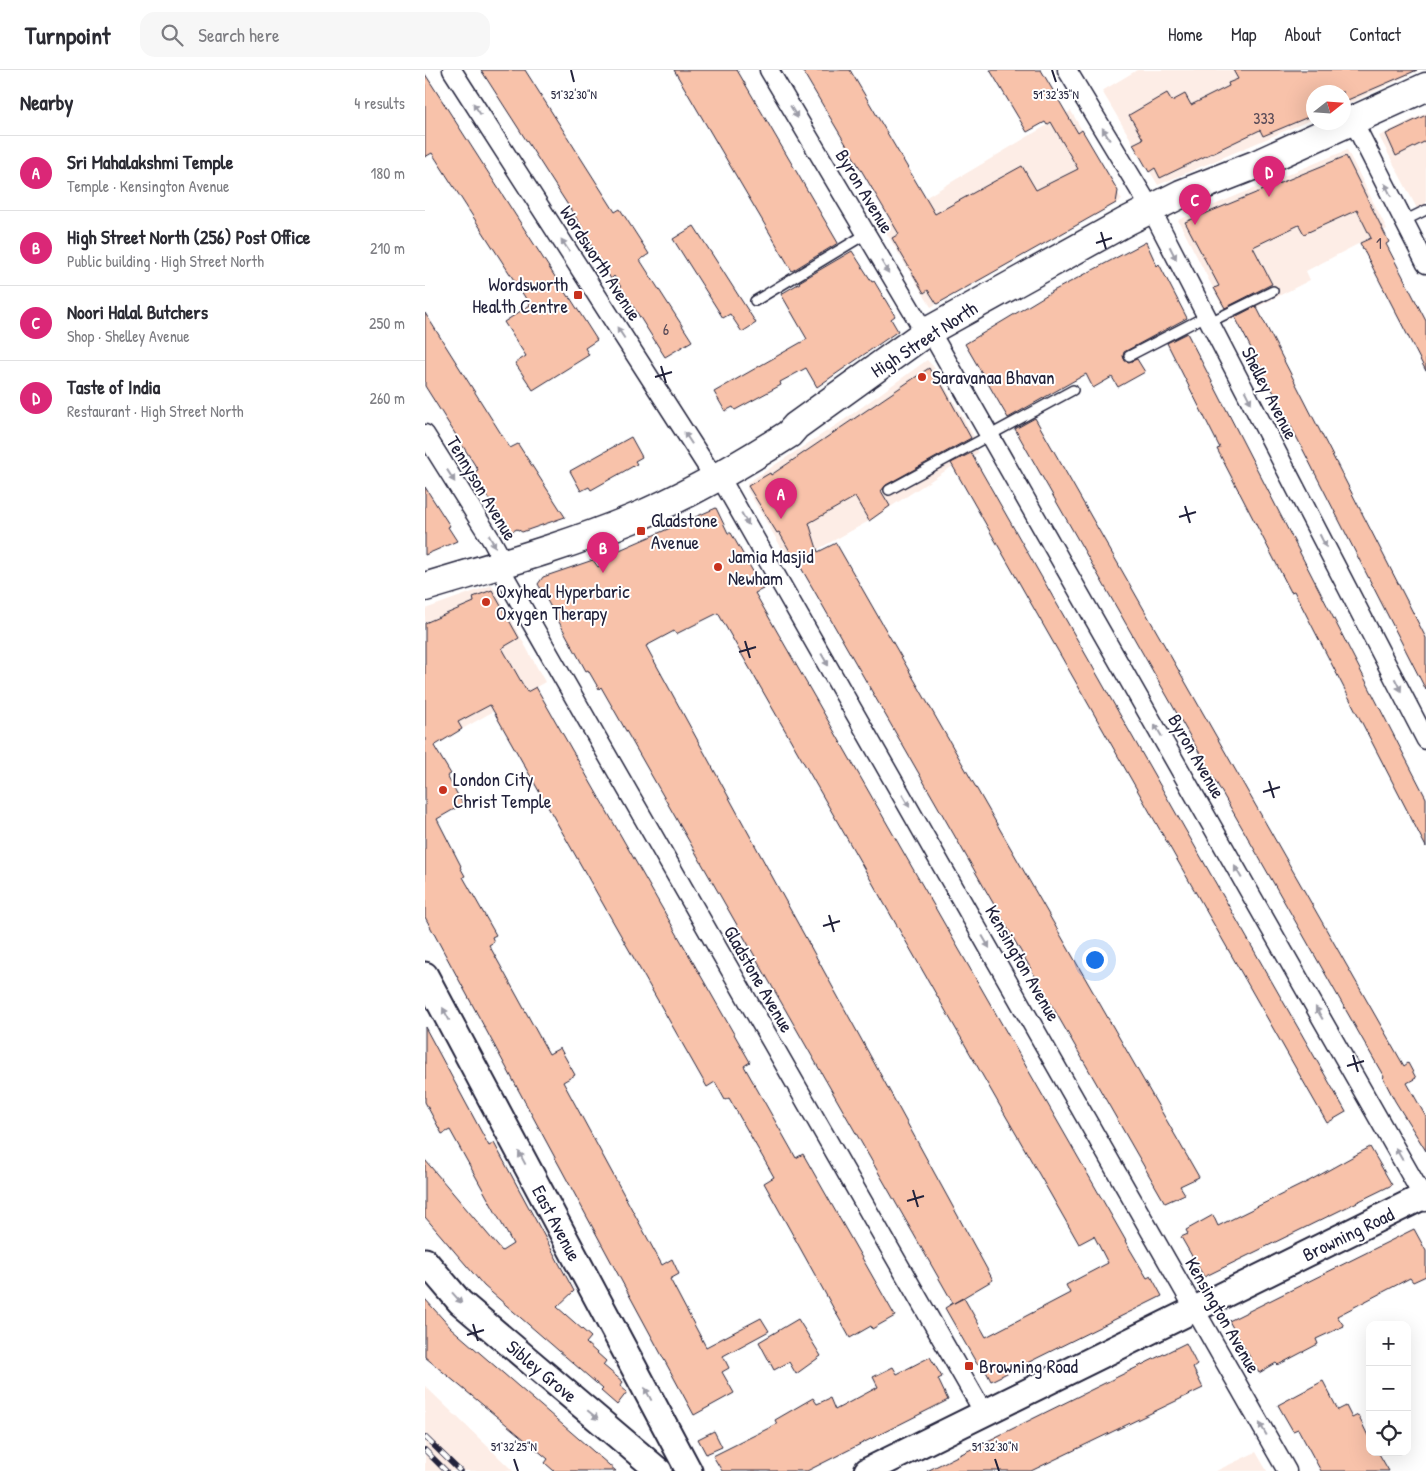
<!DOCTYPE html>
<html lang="en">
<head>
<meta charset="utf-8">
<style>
  :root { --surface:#fff; --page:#f7f7f7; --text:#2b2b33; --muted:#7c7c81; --line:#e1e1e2; --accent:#db2777 }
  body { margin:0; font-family:"Patrick Hand",sans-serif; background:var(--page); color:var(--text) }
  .controls { position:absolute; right:15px; bottom:15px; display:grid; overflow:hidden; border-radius:10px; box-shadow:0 5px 20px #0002 }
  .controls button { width:45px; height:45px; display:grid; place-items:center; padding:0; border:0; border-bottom:1px solid var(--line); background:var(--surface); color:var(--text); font:25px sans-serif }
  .compass { position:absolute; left:881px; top:15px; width:45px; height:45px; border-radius:50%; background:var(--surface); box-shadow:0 5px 20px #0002; rotate:73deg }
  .you { position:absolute; left:669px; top:889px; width:18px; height:18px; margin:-12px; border:4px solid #fff; border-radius:50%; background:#1a73e8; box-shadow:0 0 0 8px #1a73e833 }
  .badge { display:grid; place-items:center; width:32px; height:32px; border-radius:50%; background:var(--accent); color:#fff; font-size:16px; font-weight:700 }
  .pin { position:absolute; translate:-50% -41px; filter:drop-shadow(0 1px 2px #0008) }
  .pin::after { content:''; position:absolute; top:26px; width:18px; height:15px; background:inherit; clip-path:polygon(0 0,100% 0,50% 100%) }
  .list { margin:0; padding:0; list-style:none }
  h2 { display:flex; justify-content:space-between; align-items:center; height:65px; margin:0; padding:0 20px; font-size:21px }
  h2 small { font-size:16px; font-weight:400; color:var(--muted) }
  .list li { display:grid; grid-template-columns:32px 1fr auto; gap:15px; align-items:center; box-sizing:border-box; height:75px; padding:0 20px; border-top:1px solid var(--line) }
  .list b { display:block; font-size:19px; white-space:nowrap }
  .list p { margin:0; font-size:16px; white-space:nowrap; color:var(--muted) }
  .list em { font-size:16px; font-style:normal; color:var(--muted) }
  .icon { flex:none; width:28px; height:28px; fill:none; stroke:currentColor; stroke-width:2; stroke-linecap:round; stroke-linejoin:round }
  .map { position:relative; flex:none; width:1001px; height:1401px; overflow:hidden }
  header { display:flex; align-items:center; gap:30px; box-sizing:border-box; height:70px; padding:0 25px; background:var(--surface); border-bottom:1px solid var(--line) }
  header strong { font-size:24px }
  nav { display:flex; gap:28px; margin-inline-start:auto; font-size:18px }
  .search { width:350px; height:45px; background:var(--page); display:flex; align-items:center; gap:12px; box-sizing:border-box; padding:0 18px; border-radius:15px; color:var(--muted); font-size:19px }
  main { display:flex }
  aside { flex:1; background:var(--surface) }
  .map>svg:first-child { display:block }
  .built { fill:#fdede6 }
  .building { fill:#f8c2aa; stroke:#22223b; fill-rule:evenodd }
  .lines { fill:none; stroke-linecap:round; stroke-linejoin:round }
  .lane-casing { stroke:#22223b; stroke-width:12 }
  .street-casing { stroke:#22223b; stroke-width:21 }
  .secondary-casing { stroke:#22223b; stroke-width:29 }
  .primary-casing { stroke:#22223b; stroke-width:31 }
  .lane { stroke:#fff; stroke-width:9 }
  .street { stroke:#fff; stroke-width:18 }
  .secondary { stroke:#fff; stroke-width:25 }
  .primary { stroke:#fff; stroke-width:28 }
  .rail-casing { stroke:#22223b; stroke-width:5.5 }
  .rail { stroke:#fff; stroke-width:4; stroke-dasharray:11; stroke-linecap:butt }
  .oneway { fill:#9c9ca7 }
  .ticks { fill:none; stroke:#22223b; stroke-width:2 }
  .poi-dot { fill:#c8321e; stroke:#fff; stroke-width:2 }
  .labels { text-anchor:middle; stroke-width:4; stroke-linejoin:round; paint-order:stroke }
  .number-label { font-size:16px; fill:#584a57 }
  .street-label { font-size:19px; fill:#22223b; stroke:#fff }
  .poi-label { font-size:19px; fill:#22223b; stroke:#fff; text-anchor:start }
  .ticks-label { font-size:12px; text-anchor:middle; fill:#22223b; stroke:#fff; stroke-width:4; stroke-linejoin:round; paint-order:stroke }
</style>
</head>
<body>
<header>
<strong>Turnpoint</strong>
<div class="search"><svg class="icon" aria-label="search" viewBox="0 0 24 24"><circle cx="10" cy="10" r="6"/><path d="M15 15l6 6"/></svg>Search here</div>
<nav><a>Home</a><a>Map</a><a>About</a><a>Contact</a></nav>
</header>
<main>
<aside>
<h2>Nearby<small>4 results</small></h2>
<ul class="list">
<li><span class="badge">A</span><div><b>Sri Mahalakshmi Temple</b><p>Temple · Kensington Avenue</p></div><em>180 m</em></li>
<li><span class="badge">B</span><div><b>High Street North (256) Post Office</b><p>Public building · High Street North</p></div><em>210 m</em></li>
<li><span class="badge">C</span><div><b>Noori Halal Butchers</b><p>Shop · Shelley Avenue</p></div><em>250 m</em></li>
<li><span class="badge">D</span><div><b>Taste of India</b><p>Restaurant · High Street North</p></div><em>260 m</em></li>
</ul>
</aside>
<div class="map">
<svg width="1001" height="1401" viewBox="0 0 1001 1401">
  <rect width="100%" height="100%" fill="#fff"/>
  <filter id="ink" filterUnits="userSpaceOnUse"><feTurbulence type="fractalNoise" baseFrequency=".02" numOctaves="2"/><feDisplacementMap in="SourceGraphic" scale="10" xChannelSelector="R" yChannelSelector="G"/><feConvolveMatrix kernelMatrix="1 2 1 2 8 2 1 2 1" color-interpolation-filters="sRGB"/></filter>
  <g filter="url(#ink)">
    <g class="built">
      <path d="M712,0H994L919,36L918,22H888V49L733,115L677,21Z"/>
      <path d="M646,41L697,130L506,237L456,154Z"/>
      <path d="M1001,43V146L997,148L954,66Z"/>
      <path d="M922,80L962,159L881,201L885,210L805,251L753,150Z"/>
      <path d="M502,290L508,296L551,370L548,375L553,383L528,396L444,451L366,494L322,419V413L416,352Z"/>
      <path d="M67,515L120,612L9,675L0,662V539Z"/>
      <path d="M0,1316L88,1401H0Z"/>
      <path d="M831,1382L842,1401H791Z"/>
    </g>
    <g class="building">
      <path d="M56,0H100L190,142L195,139L224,184L215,190L267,271L240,287L189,206L186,209L164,172L166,171Z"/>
      <path d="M249,0H312L413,173L367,201Z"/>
      <path d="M377,0H425L510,144L597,96L611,120L653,99L626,52L622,55L620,52L602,62L565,0H616L653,63L657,60L693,121L691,133L512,234L503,220L499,223L467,168L474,164Z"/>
      <path d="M808,0H992L918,32V22H888V45L838,66L835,60L735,108L730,98L724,102L708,74L718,69L704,45L742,23L747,31L760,24L766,35L804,16L803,13L813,9Z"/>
      <path d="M0,4L143,227L144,226L172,270L160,278L164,285L108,320L90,293L101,286L79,252L105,235L7,83L0,87Z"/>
      <path d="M1001,45V71L971,86L961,64Z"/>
      <path d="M921,86L964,172L961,174L1001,251V301L935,173L946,168L932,140L879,164L874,155L828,177L847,214L800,238L789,218L794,216L760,152Z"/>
      <path d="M269,156L331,253L317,262L305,244L298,248L248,169Z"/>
      <path d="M721,172L732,196L734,194L762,248L699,282L698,286L700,291L704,292L712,289L720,302L693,317L687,307L668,318L661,304L583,348L540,274L628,221Z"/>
      <path d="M427,181L447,212L449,211L470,246L466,249L473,261L392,317L381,298L355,312L356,315L310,340L308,337L300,341L289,322L382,269L356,224L375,213L374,212Z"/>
      <path d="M831,236L1001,568V620L810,247Z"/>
      <path d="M0,243L85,378L93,374L140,447L97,462L92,459L84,463L48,403L53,400L0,316Z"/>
      <path d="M762,263L1001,728V777L869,521L866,522L792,379L795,378L742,273Z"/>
      <path d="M504,298L510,310L513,308L546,368L461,415L456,421L465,436L444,451L430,427L384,453L393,482L411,473L774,1107L755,1116L760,1124L740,1133L367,482L366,483L354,462L352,463L323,416L345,403L346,405Z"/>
      <path d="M610,348L979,996L983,993L991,1008L982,1013L1001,1047V1081L970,1031L958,1008L959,1007L590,359Z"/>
      <path d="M206,367L217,387L210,391L212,394L166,420L164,417L156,421L145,401Z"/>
      <path d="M546,383L921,1042L902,1053L526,393Z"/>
      <path d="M0,417L25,456L23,457L32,471L0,485Z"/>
      <path d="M291,438L303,463H306L338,519L330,523L701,1171H700L722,1208L726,1206L737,1226L566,1311L556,1292L552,1294L520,1238L528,1233L176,617L174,619L163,600L161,601L113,514L118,507L168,490L173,497L192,486L190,482ZM293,543L654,1174L669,1166L683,1193L641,1215L645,1223L561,1267L539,1228L529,1233L568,1210L221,576L249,561L251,564Z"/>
      <path d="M67,520L94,568L77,578L102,622L111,617L325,992L319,996L371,1088L378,1084L470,1246L447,1259L446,1256L425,1268L339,1113L349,1107L304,1028L300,1030L290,1012L282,1017L65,635L33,652L37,659L9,676L26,704L22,706L38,734L12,749L36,796L35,797L40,806L38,807L71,865L67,867L69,872L64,875L124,984L135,978L150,1005L138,1012L237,1195L247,1189L254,1204L245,1209L281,1277L336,1248L344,1261L298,1286L304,1298L297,1302L309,1323L269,1345L0,847V553L49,532L48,527Z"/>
      <path d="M0,957L64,1076L69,1073L149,1221L132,1237L166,1267L161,1273L181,1291L178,1295L198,1312L195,1316L202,1322L192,1335L176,1321L178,1319L59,1216L0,1147V1090L77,1181L88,1174L25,1060L17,1064L0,1032Z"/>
      <path d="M945,1077L967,1115L779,1207L756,1167L763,1164L761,1160L788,1145L793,1156L884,1111Z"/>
      <path d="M989,1159L1001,1181V1206L988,1212L985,1208L912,1246L919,1256L891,1269L893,1274L853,1295L851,1293L834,1303L804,1251Z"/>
      <path d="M0,1229L26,1258L191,1401H129L120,1393L123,1389L0,1287Z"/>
      <path d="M373,1249L396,1286L371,1304L364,1292L349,1300L334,1272Z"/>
      <path d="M761,1273L772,1295L768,1298L778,1318L606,1401H502Z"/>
      <path d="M505,1287L517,1307L513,1309L523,1330L382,1401H297L288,1386L352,1354L350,1350L388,1328L392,1334L405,1328L410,1340L453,1317L448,1307L468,1297L472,1304Z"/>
      <path d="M898,1311L913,1340L921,1336L927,1348L933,1345L945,1370V1382H953L964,1401H896L873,1359L868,1361L853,1335Z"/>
      <path d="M289,1361L297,1377L281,1384L273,1369Z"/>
    </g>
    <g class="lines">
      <g class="lane-casing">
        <g id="lane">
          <path d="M979,151L1001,140"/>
          <path d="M330,231L441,164"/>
          <path d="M785,252L848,221"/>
          <path d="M704,286L781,246"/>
          <path d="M464,420L648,320"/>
        </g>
      </g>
      <g class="street-casing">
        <g id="street">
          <path d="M27,0L290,409"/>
          <path d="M344,0L500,263"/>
          <path d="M642,0L726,139L1001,670"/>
          <path d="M928,51L1001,194"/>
          <path d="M505,261L1001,1132"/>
          <path d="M0,364L67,471L73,482L79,505L559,1343"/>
          <path d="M295,407L862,1401"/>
        </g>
      </g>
      <g class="secondary-casing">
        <g id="secondary">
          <path d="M0,905L264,1401"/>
          <path d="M0,1191L35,1232L234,1401"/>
          <path d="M442,1401L1001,1125"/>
        </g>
      </g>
      <g class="primary-casing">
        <path id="primary" d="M0,517C69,496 139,477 207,449C262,426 314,396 364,364L371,356L500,263L702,151L756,124L830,95L1001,17"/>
      </g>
      <use href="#lane" class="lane"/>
      <use href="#street" class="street"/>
      <use href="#secondary" class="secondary"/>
      <use href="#primary" class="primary"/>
      <g class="rail-casing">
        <g id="rail">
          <path d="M0,1367L35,1401"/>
          <path d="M0,1380L21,1401"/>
        </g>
      </g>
      <use href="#rail" class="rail"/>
    </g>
    <defs><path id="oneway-solid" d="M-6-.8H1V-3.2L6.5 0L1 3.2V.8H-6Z" transform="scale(1.25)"/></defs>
    <g class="oneway">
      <use href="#oneway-solid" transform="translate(52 39) rotate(-123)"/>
      <use href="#oneway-solid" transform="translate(369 42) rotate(59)"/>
      <use href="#oneway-solid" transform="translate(681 64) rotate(-121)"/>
      <use href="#oneway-solid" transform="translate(963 120) rotate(-117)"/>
      <use href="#oneway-solid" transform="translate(140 175) rotate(-123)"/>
      <use href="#oneway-solid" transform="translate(748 183) rotate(63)"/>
      <use href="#oneway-solid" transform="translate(460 197) rotate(59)"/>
      <use href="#oneway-solid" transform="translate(196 263) rotate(-123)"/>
      <use href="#oneway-solid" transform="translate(823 327) rotate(63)"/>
      <use href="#oneway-solid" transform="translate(263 368) rotate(-123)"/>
      <use href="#oneway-solid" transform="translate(26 406) rotate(58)"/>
      <use href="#oneway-solid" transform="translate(320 449) rotate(60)"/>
      <use href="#oneway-solid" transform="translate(67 471) rotate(61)"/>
      <use href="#oneway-solid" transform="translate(898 471) rotate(63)"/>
      <use href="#oneway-solid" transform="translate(400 590) rotate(60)"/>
      <use href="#oneway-solid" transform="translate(973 615) rotate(63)"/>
      <use href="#oneway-solid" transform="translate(733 660) rotate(-120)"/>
      <use href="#oneway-solid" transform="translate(481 731) rotate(60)"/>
      <use href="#oneway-solid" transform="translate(813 802) rotate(-120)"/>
      <use href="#oneway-solid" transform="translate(561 872) rotate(60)"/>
      <use href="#oneway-solid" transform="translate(894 943) rotate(-120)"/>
      <use href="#oneway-solid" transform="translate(21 944) rotate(-118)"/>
      <use href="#oneway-solid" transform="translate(974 1084) rotate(-120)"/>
      <use href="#oneway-solid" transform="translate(97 1088) rotate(-118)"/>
      <use href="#oneway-solid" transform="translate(32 1228) rotate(48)"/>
      <use href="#oneway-solid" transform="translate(223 1324) rotate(-118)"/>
      <use href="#oneway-solid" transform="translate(168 1345) rotate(40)"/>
      <use href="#oneway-solid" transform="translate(838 1359) rotate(-120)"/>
    </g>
  </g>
  <path class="ticks" d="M146,0L149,12M627,0L631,12M676,162L681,179M671,173L687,168M236,296L241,313M230,307L247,302M760,436L765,453M754,447L771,442M320,571L325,588M314,582L331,577M844,711L849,728M838,722L855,717M404,845L409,862M398,856L415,851M928,985L933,1002M922,996L939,991M488,1120L493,1137M482,1131L499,1126M48,1254L53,1271M42,1265L59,1260M89,1389L93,1401M570,1389L574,1401"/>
  <g class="poi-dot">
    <rect x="148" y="220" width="10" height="10" rx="2.5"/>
    <circle cx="497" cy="307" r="5"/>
    <rect x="211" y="456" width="10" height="10" rx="2.5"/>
    <circle cx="293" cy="497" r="5"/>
    <circle cx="61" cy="532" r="5"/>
    <circle cx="18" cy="720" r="5"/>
    <rect x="539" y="1291" width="10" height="10" rx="2.5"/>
  </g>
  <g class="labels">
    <g class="number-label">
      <text x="839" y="54">333</text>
      <text x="954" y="179">1</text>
      <text x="241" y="265">6</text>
    </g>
    <g class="street-label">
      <text transform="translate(440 121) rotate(59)" y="7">Byron Avenue</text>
      <text transform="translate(176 193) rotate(57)" y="7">Wordsworth Avenue</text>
      <text transform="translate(499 269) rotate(-33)" y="7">High Street North</text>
      <text transform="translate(845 323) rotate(63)" y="7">Shelley Avenue</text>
      <text transform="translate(57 418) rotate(59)" y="7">Tennyson Avenue</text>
      <text transform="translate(772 686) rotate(60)" y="7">Byron Avenue</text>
      <text transform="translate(598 893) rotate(60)" y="7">Kensington Avenue</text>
      <text transform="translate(334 909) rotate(60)" y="7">Gladstone Avenue</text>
      <text transform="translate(132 1153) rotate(62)" y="7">East Avenue</text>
      <text transform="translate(923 1164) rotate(-26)" y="7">Browning Road</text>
      <text transform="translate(798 1245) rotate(60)" y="7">Kensington Avenue</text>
      <text transform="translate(117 1301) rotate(40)" y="7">Sibley Grove</text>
    </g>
    <g class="poi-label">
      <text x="143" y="221" text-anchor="end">Wordsworth<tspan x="143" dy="22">Health Centre</tspan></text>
      <text x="507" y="314">Saravanaa Bhavan</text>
      <text x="226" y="457">Gladstone<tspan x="226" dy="22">Avenue</tspan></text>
      <text x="303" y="493">Jamia Masjid<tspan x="303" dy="22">Newham</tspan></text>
      <text x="71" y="528">Oxyheal Hyperbaric<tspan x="71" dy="22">Oxygen Therapy</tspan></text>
      <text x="28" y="716">London City<tspan x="28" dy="22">Christ Temple</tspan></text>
      <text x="554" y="1303">Browning Road</text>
    </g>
  </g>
  <g class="ticks-label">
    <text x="149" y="29">51°32'30"N</text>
    <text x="631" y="29">51°32'35"N</text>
    <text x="89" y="1381">51°32'25"N</text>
    <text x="570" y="1381">51°32'30"N</text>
  </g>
</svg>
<div class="controls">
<button>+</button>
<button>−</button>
<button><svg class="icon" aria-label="locate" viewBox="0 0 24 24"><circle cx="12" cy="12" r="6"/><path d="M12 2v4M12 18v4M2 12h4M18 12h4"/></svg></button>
</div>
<svg class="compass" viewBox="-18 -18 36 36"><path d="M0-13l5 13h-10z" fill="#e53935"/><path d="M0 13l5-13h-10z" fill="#7c7c81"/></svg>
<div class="you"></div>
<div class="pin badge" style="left:356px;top:449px">A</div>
<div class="pin badge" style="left:178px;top:503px">B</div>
<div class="pin badge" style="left:770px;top:155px">C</div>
<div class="pin badge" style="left:844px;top:127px">D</div>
</div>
</main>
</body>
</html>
